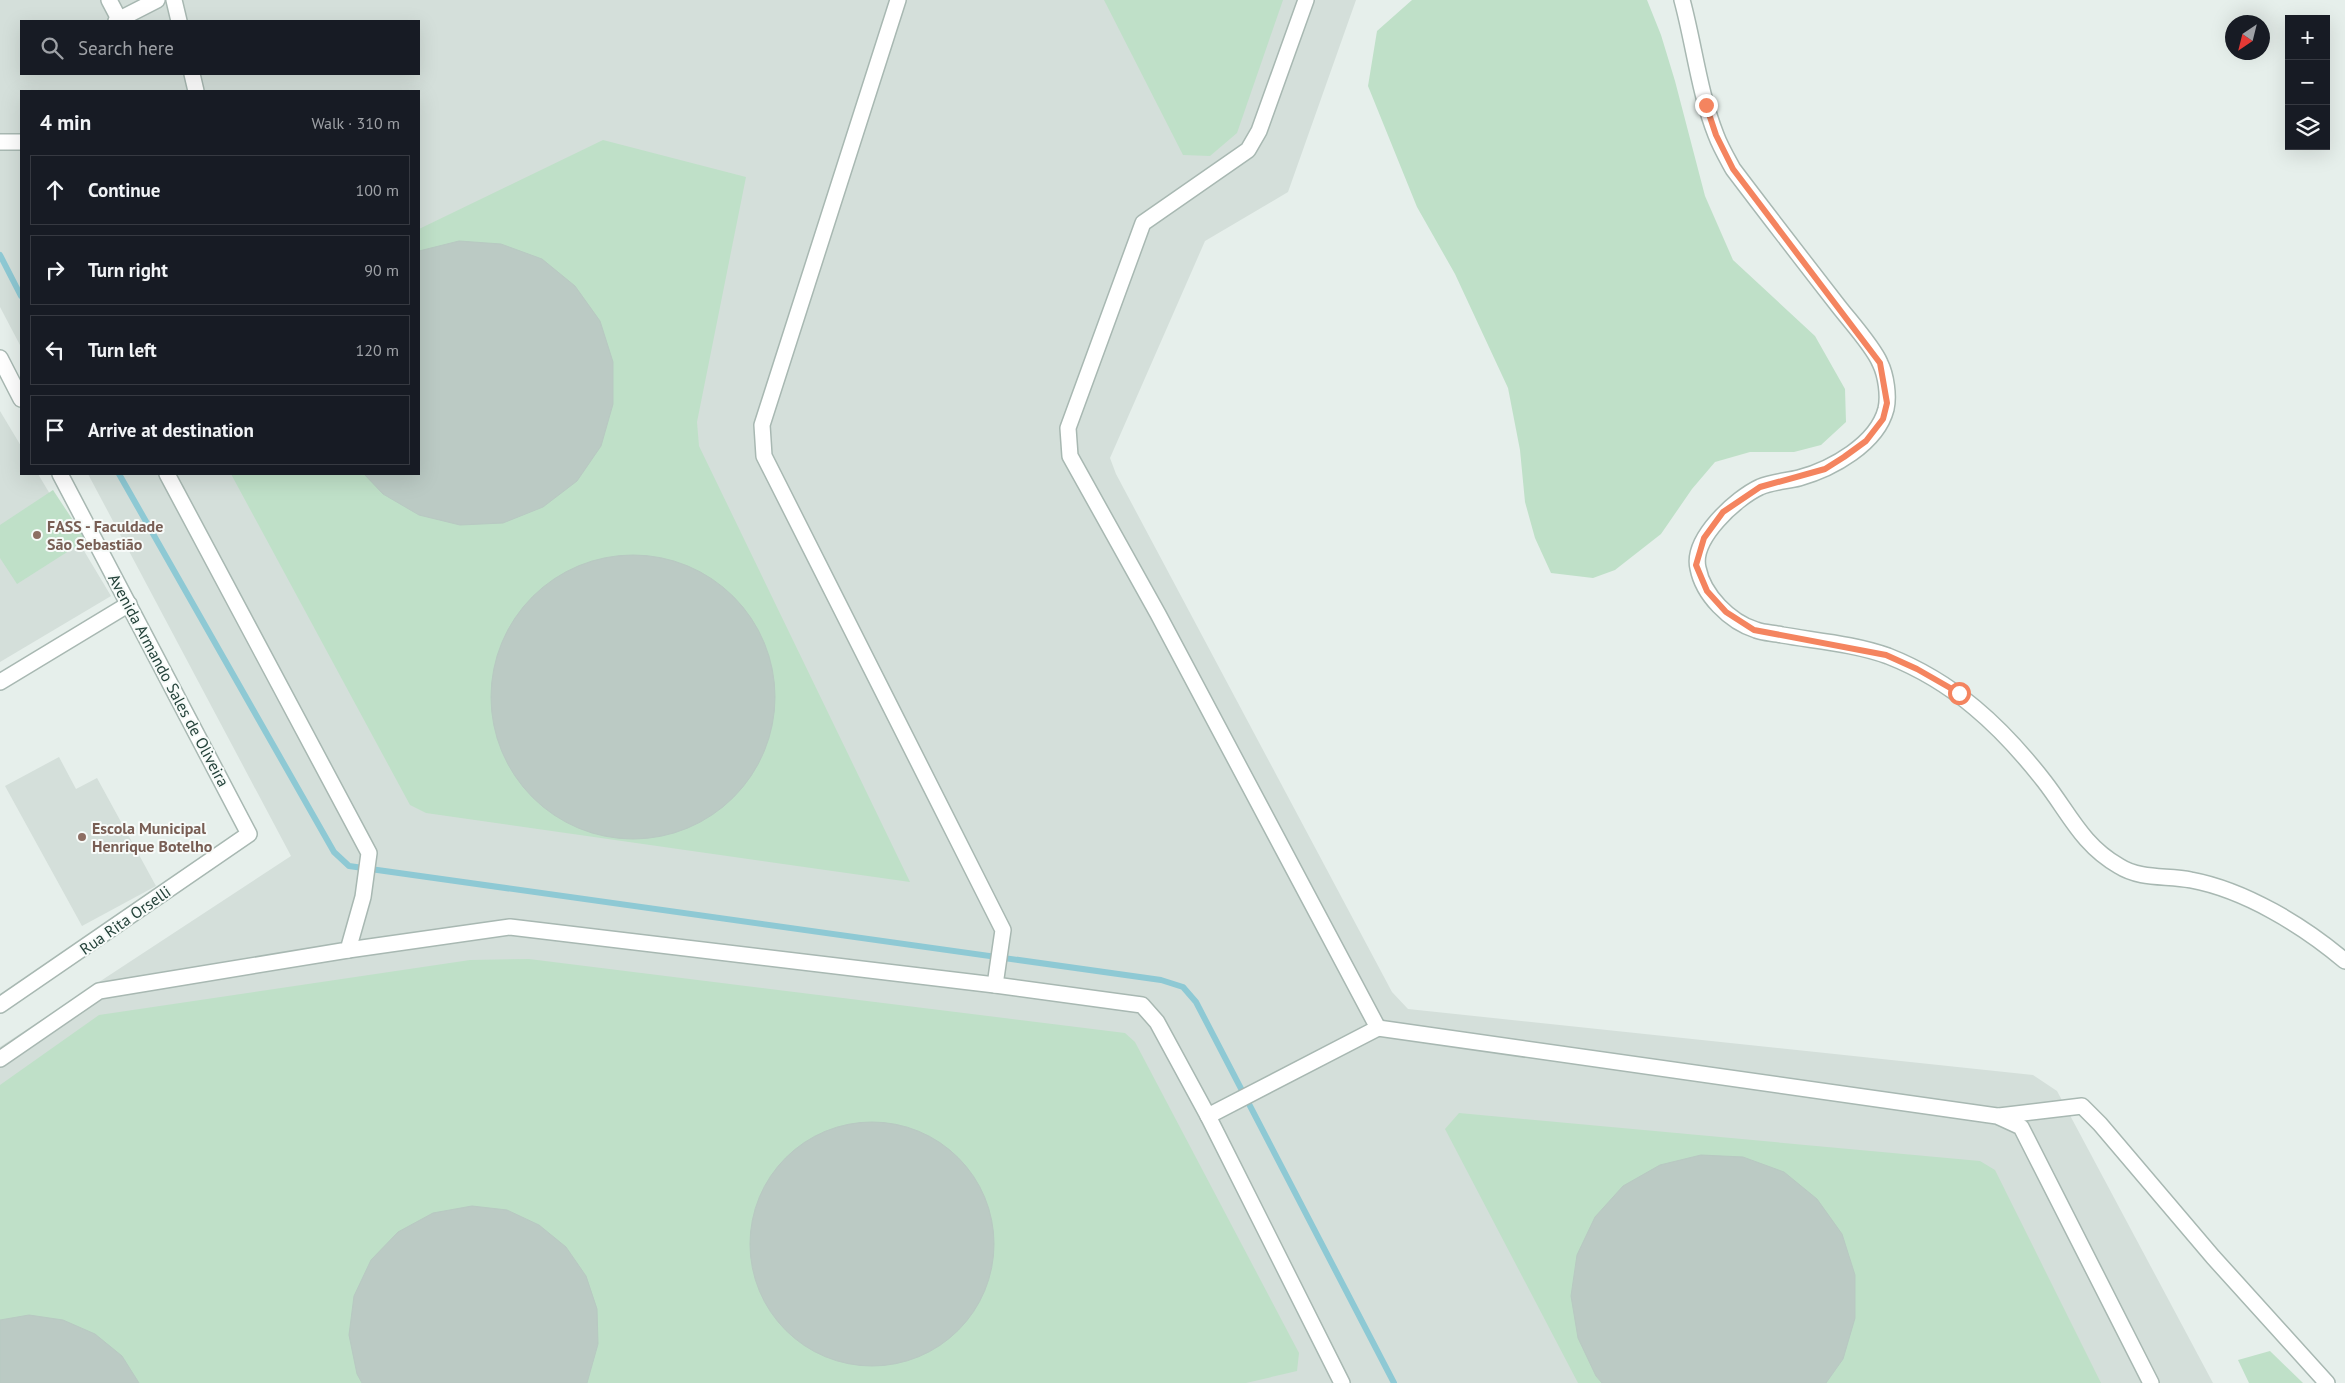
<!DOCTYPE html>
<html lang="en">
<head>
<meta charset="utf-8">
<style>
  :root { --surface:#171b24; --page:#20242c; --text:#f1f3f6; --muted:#9ea1a6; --line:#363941 }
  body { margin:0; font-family:"PT Sans",sans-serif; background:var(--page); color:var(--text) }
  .controls { position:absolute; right:15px; top:15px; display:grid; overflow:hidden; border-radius:0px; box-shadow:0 5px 20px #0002 }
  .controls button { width:45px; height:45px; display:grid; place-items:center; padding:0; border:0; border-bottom:1px solid var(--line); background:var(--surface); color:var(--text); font:25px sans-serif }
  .compass { position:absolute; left:2225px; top:15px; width:45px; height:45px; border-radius:50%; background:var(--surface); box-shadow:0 5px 20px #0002; rotate:215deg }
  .stop { position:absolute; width:15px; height:15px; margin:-11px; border:4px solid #f4845f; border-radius:50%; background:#fff }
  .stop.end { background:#f4845f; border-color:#fff; box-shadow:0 1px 5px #0008 }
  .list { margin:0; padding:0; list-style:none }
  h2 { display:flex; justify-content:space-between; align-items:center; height:65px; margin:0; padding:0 20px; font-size:21px }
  h2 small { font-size:16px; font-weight:400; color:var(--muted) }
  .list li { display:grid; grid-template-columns:32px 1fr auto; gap:15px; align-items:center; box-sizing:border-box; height:70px; margin:0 10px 10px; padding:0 10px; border:1px solid var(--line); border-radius:0px }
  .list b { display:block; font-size:19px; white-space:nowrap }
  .list em { font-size:16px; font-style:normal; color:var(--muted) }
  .icon { flex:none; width:28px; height:28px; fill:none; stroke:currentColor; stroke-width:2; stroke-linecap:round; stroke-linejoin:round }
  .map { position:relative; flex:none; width:2345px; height:1383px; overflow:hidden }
  .search { position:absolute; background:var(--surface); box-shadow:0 5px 20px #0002; left:20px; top:20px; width:400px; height:55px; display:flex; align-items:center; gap:12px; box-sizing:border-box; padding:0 18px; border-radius:0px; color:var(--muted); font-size:19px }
  .panel { position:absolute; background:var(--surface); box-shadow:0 5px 20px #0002; left:20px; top:90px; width:400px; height:385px; border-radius:0px }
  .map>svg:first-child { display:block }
  .built { fill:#d4dfda; fill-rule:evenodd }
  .green { fill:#bfe0c8 }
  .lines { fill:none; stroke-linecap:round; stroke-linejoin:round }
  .stream { stroke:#8ec9d4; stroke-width:6 }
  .building { fill:#bbcac4; stroke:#b8c9c2 }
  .minor-casing { stroke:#a8b8b2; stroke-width:18 }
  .minor { stroke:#fff; stroke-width:15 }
  .route { stroke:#f4845f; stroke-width:6 }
  .education-dot { fill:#8d6e63; stroke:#f7fbf9; stroke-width:2 }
  .labels { text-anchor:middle; stroke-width:4; stroke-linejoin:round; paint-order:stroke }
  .education-label { font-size:16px; font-weight:bold; fill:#785e54; stroke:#f7fbf9; text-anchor:start }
  .street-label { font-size:16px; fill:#24423a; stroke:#f7fbf9 }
</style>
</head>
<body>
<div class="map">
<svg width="2345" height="1383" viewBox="0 0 2345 1383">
  <rect width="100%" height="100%" fill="#e6efeb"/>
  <g class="built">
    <path d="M0,0H1356L1288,192L1205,241L1110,458L1116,474L1392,992L1408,1009L2033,1075L2057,1091L2213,1383H0V1047L291,856L88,474H419V91H21V347L0,307ZM21,21H419V74H21Z"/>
    <path d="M0,411L21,446V474H38L111,596L0,662Z"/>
    <path d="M59,757L76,789L97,778L156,886L82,926L5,786Z"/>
  </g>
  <g class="green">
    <path d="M1104,0H1283L1237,133L1210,156L1183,155Z"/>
    <path d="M1412,0H1647L1661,35L1675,81L1705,196L1733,260L1815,336L1845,389L1846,422L1821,445L1794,452H1750L1715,462L1692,489L1661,534L1615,570L1593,578L1551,573L1535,538L1525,502L1520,450L1508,388L1455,274L1417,207L1368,86L1377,31Z"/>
    <path d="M603,140L746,177L697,422L699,446L910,882L426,813L410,805L231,474H419V229Z"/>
    <path d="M53,490L86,540L17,584L0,558V525Z"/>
    <path d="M529,959L1125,1033L1135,1042L1299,1353L1297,1371L1246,1383H0V1085L99,1015L470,960Z"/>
    <path d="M1459,1113L1980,1161L1995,1170L2101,1383H1578L1445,1129Z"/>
    <path d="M2270,1351L2303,1383H2249L2238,1360Z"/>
  </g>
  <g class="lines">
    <g class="stream">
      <path d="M0,255L21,296"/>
      <path d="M119,474L334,852L349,866L1161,980L1183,987L1196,1002L1394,1383"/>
    </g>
  </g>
  <g class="building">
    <path d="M459,241L501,244L542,259L575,286L600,321L613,362V404L601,446L577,481L543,507L503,523L460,525L419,515L383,494L364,474H419V251Z"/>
    <circle cx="633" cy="697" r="142"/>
    <circle cx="872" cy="1244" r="122"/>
    <path d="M1701,1155L1743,1157L1784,1172L1817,1199L1842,1234L1855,1275V1318L1843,1359L1826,1383H1602L1596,1376L1578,1338L1571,1296L1577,1255L1595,1217L1623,1186L1660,1165Z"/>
    <path d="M472,1206L507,1210L539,1225L566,1247L586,1276L597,1309L598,1344L587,1383H362L357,1374L349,1335L354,1296L371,1260L398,1232L433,1213Z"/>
    <path d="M29,1315L63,1320L95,1334L122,1356L139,1383H0V1320Z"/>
  </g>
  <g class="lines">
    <g class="minor-casing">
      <g id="minor">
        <path d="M109,0L119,19"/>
        <path d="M174,0L179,21"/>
        <path d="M898,0L762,425L764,456L1003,930L995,985"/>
        <path d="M1682,0C1694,44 1699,92 1716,135C1720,146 1727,158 1733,169C1767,214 1801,258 1836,303C1848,319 1873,346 1880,363C1886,375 1889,396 1886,409C1877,444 1832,469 1799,478C1787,481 1772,482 1760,487C1736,498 1691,539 1698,568C1703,595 1730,622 1756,630C1764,633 1774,633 1782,635C1817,641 1855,644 1888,656C1954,682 2001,726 2044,781C2069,813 2082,845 2119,866C2141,880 2167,875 2191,880C2245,890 2304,926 2345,961"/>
        <path d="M116,21L157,0"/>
        <path d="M192,74L196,91"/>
        <path d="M0,142H21"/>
        <path d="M0,358L21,399"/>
        <path d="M0,682L129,604"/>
        <path d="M348,950L510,927L995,985L1142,1005L1157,1022L1208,1116L1342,1383"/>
        <path d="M0,1005L249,834L60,474"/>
        <path d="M1378,1028L1997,1116L2021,1127L2151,1383"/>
        <path d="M0,1059L99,991L348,950L363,897L369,853L167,474"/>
        <path d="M1208,1116L1378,1028L1158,614L1070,456L1068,428L1143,223L1248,150L1259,131L1306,0"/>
        <path d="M1999,1116L2082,1106L2100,1124L2213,1257L2327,1383"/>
      </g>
    </g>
    <use href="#minor" class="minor"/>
  </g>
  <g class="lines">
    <path class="route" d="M1706,105L1716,135L1733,169L1880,363L1887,403L1883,419L1866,441L1844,457L1825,469L1760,487L1723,512L1704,538L1696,565L1707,591L1726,612L1754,630L1886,655L1917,669L1959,693"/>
  </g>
  <g class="education-dot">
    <circle cx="37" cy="535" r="5"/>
    <circle cx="82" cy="837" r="5"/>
  </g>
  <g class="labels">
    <g class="education-label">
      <text x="47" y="532">FASS - Faculdade<tspan x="47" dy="18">São Sebastião</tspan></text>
      <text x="92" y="834">Escola Municipal<tspan x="92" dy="18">Henrique Botelho</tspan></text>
    </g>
    <g class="street-label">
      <text transform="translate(169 680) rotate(62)" y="6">Avenida Armando Sales de Oliveira</text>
      <text transform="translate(125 920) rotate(-35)" y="6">Rua Rita Orselli</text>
    </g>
  </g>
</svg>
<div class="controls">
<button>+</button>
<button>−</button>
<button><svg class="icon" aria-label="layers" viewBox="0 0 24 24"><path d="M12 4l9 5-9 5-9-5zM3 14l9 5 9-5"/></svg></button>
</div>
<svg class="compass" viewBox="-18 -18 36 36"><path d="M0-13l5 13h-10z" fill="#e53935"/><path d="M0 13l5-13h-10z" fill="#9ea1a6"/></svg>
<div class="stop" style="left:1959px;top:693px"></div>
<div class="stop end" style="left:1706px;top:105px"></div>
<div class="search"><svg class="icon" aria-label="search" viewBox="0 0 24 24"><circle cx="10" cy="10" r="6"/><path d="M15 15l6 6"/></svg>Search here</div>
<section class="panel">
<h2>4 min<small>Walk · 310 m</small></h2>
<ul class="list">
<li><svg class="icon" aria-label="ahead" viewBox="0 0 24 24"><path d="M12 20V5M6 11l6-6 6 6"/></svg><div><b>Continue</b></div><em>100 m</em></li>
<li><svg class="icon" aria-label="right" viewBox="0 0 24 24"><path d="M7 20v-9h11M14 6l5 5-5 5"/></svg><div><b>Turn right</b></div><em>90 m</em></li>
<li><svg class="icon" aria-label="left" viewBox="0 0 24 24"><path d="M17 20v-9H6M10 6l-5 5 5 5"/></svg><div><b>Turn left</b></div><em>120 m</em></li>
<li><svg class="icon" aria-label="arrive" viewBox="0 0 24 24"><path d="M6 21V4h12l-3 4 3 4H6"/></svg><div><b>Arrive at destination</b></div></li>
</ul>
</section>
</div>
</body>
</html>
